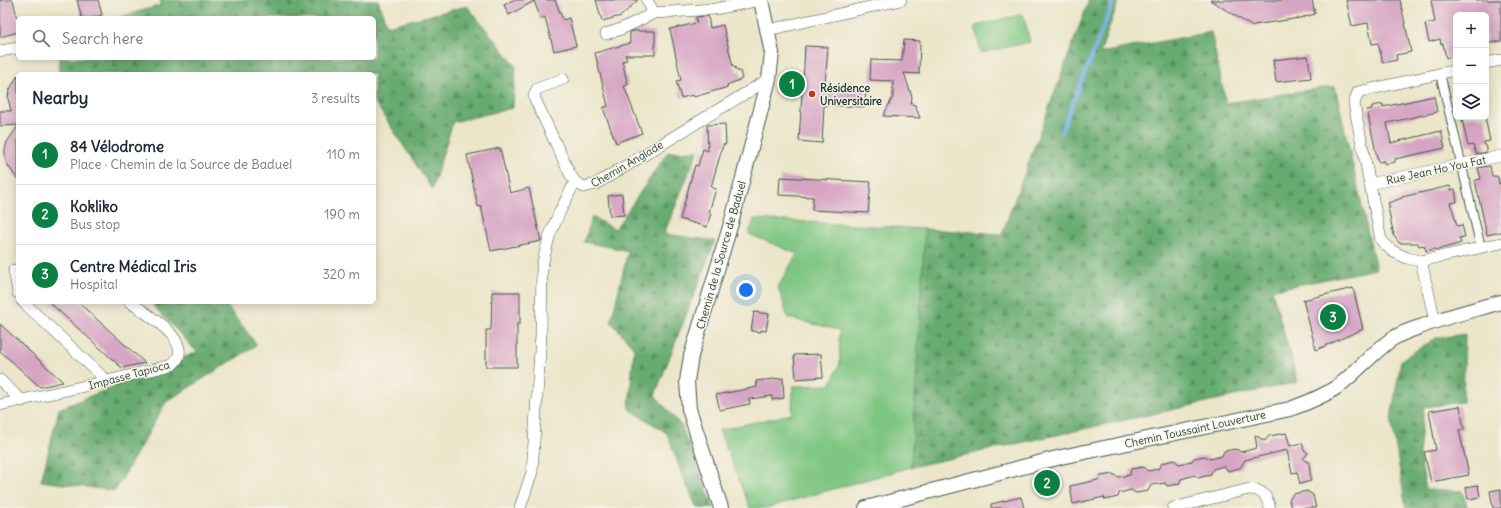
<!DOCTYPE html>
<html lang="en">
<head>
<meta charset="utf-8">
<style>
  :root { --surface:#fff; --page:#f2f2f3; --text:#1f2937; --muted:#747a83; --line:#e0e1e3; --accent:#0b8043 }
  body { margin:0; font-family:Delius,sans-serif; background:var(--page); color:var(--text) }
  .controls { position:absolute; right:12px; top:12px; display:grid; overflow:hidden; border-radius:6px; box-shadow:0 2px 10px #0003 }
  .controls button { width:36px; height:36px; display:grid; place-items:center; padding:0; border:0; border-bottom:1px solid var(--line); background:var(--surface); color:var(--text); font:20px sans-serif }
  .you { position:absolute; left:746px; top:290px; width:14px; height:14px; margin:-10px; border:3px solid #fff; border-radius:50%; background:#1a73e8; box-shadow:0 0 0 6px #1a73e833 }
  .badge { display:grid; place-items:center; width:26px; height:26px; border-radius:50%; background:var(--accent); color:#fff; font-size:13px; font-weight:700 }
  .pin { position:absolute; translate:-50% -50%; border:2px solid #fff; box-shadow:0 1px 4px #0006 }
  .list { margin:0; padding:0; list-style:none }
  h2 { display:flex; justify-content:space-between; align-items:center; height:52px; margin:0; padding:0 16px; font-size:17px }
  h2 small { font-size:13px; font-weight:400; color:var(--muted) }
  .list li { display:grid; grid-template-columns:26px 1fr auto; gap:12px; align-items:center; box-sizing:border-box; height:60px; padding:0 16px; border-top:1px solid var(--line) }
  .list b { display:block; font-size:15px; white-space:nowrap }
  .list p { margin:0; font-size:13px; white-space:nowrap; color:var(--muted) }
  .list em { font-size:13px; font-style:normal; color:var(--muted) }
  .icon { flex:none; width:22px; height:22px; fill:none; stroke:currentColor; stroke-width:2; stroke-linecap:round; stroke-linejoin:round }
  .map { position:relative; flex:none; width:1501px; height:508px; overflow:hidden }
  .search { position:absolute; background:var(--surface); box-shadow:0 2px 10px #0003; left:16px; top:16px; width:360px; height:44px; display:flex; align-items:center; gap:10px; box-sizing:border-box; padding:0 14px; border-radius:6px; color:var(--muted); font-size:15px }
  .panel { position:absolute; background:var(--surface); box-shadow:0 2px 10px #0003; left:16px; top:72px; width:360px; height:232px; border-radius:6px }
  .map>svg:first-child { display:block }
  .grass { fill:#7fc682; stroke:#4f825b }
  .forest { fill:url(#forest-firs); stroke:#437452 }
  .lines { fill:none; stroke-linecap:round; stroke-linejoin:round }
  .stream { stroke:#7db2eb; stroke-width:3.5 }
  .building { fill:#d7a5c4 }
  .pedestrian-casing { stroke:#3e564a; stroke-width:10 }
  .minor-casing { stroke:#3e564a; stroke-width:12 }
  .tertiary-casing { stroke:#3e564a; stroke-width:16 }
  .pedestrian { stroke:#fff; stroke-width:8 }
  .minor { stroke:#fff; stroke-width:11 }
  .tertiary { stroke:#fff; stroke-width:14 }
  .poi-dot { fill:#c8321e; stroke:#f7f3e8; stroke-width:1.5 }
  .labels { text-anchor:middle; stroke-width:3; stroke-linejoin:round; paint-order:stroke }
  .poi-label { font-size:11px; font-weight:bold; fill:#1f3d34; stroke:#f7f3e8; text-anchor:start }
  .street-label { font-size:11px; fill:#1f3d34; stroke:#f7f3e8 }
</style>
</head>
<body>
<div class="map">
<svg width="1501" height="508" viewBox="0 0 1501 508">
  <defs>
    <pattern id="forest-firs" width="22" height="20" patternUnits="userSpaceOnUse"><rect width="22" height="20" fill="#67ab70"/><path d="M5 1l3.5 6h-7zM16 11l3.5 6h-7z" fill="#548c5d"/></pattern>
  </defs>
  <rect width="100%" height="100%" fill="#f7f3e8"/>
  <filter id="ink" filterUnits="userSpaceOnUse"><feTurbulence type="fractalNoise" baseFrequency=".025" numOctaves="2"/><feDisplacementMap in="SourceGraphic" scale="8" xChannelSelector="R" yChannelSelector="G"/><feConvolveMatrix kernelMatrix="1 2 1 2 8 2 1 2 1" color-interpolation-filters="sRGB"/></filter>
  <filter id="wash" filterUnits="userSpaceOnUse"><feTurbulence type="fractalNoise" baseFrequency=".012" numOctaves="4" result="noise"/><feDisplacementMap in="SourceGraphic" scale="16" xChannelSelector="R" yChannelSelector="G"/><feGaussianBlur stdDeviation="0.9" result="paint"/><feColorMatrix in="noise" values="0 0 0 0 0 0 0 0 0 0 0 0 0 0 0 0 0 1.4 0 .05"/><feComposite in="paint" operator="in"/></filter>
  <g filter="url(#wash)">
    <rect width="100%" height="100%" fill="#ebe5c9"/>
    <g class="grass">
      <path d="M1023,14L1030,42L981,53L975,26Z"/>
      <path d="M754,219L925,229L911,467L766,508H750L719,430L792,414L793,386L830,385L840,364L839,330L788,318L778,287L797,254L749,234Z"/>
    </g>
    <g class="forest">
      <path d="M160,0H378L387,26L467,6L516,66L513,108L453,122L432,189L374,101V74H59V58H374V18H117L161,5Z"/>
      <path d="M1089,0H1119L1100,53L1211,32L1226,103L1335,86L1376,269L1272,290L1298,382L911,467L925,229L1002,234Z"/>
      <path d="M698,151L664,234L715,241L655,395L682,427L714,508H697L683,477L667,433L629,409L634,348L611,322L628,251L584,242L592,217L615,229L668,152Z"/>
      <path d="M150,302H224L257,345L166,402L115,491L41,481L59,409L197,352Z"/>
      <path d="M1465,334L1463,402L1424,407L1419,454L1426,489L1462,491L1468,508H1406L1391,418L1401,360L1436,338Z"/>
    </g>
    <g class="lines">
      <path class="stream" d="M1061,133L1114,0"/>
    </g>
    <g id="blocks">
      <g class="building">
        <path d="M0,0H13L18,22V32L0,37Z"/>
        <path d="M77,0H98L102,15L91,18H82Z"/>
        <path d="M513,0H555L563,20L569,18L576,46L554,51L545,17L541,19L534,1L509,15L504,5Z"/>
        <path d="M596,0H638L621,16L602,21Z"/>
        <path d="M1210,0H1312L1315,14L1300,18L1254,25L1253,27Z"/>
        <path d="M1346,0H1400L1411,52L1396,55L1397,60L1383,63L1378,43L1372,44L1368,23L1352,26Z"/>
        <path d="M1431,0H1501V41L1486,44V15H1456V56L1446,58L1443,44H1441L1440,39L1429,42L1425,24L1435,22Z"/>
        <path d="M708,16L710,28L723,25L733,67H735L737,71H740L742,79L727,85L728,87L694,97L693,95L681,98L676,81L681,80L670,29L697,23L696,17Z"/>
        <path d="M634,31H655V55H625L627,60L622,61L628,85L624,86L642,133L616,143L603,108L608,106L595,53L630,43V32Z"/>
        <path d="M904,40L920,41L919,74L904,73L912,97L911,104L915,105L920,118L883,116L893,97V81L870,80L871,60L902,61Z"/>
        <path d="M805,46L828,47L825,85L866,87L865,107L824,105L822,143L799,141L802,94L789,91L791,81L803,85Z"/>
        <path d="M1308,56L1311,78L1276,82L1273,60Z"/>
        <path d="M18,75V125L0,126V111H11L8,98L9,91Z"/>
        <path d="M1434,96L1437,112L1387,123L1391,143L1441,131L1445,148L1395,159V162L1384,164V161L1378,162L1367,110L1372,109V106L1383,104V107Z"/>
        <path d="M1469,117H1485L1490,141L1484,142L1487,152L1476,154L1473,145L1468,146L1462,119Z"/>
        <path d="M725,124L726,144L723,145L711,187L716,189L709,212L711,213L707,227L680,219L695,165L698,166L703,149L708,151L707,125Z"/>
        <path d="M18,126V180L7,164L5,157V149L7,142Z"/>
        <path d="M500,148L510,193L529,188L541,241L491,251L481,206L478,207L467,155Z"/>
        <path d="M1490,166L1492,176H1496L1498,177L1499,184L1501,183V232L1487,235L1475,180L1481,179L1478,168Z"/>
        <path d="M780,177L871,182L868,213L812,210L813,197L779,195Z"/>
        <path d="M1450,186L1451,190L1455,189L1457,202L1450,203L1453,211L1457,226L1462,225L1465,237L1459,238L1461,243L1437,250L1436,249L1426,251L1424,245L1419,246L1418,243H1399L1394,236L1388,207H1390L1388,203L1402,198V197Z"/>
        <path d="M622,194L624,215L610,216L608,196Z"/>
        <path d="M1353,288L1363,329L1316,350L1303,300Z"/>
        <path d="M492,292H520V324H517V367H486V330H491Z"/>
        <path d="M49,302H78L145,363L122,368Z"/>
        <path d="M754,312L769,314L766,331L761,330V332L751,331Z"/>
        <path d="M0,324L63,382L40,387L0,351Z"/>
        <path d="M821,354L823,377L796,379L794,355Z"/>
        <path d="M783,378L784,398L772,400V396L749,399L750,404L720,410L716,395L757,387L756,381Z"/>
        <path d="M1460,406L1464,429L1459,430L1469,475L1431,482L1424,452L1436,450L1429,411Z"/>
        <path d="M1286,433L1290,446L1302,443L1304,450L1308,453L1303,459L1309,463L1311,481L1300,484L1297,472L1292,473L1287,450L1245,460L1240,468L1228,471L1224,466L1213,469L1210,475L1198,478L1195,475L1181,479L1179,484L1167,486L1165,483L1151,485L1148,491L1136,493L1131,490L1119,493L1118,497L1105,500L1104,497L1073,504L1070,486L1098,480L1101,476L1113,474L1118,477L1130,475L1131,469L1143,467L1148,471L1158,469L1162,463L1174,460L1179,464L1192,461L1194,458L1205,456L1210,459L1222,456L1224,451L1236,449L1241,452L1257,448L1255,435L1265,441L1269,436Z"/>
        <path d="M1478,485L1480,497L1468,499L1466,487Z"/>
        <path d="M1501,489V508H1493L1490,491Z"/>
        <path d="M1307,491L1313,495L1316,508H1291L1289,500L1293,494Z"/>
        <path d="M1021,497L1024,508H991V504Z"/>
      </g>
    </g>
  </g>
  <g filter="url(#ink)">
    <use href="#blocks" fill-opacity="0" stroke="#3e564a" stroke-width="1"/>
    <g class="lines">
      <g class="pedestrian-casing">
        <path id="pedestrian" d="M1440,73L1481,248"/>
      </g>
      <g class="minor-casing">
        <g id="minor">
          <path d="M647,0L654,13L715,9L760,0"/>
          <path d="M768,30L901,0"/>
          <path d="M606,34L621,29L654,13"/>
          <path d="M0,51L18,48"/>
          <path d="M1486,63L1501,60"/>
          <path d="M1456,70L1358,92L1354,104L1381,240L1392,251L1407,258L1421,261L1501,243"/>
          <path d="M563,79L537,89L535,93L534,97L570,174L575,182L584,187L596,184L769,79"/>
          <path d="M1370,184L1501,156"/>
          <path d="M1421,261L1435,321"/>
          <path d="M14,270L18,293"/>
          <path d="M23,302L107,381"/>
          <path d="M0,380L22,401"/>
          <path d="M0,405L107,381L172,365C199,343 144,313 130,302"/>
          <path d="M520,508L532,472L541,335L542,266L549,237L560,211L575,182"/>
          <path d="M1173,508L1249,489C1262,489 1267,496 1270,508"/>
        </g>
      </g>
      <g class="tertiary-casing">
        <g id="tertiary">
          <path d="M721,508L689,409L687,381L691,356L732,220L769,79L772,53L761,0"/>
          <path d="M866,508L1061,457L1290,409C1307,403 1322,397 1337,387C1356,373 1372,353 1392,339C1400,334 1410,330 1420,327C1446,316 1474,310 1501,302"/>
        </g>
      </g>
      <use href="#pedestrian" class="pedestrian"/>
      <use href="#minor" class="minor"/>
      <use href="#tertiary" class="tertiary"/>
    </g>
  </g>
  <circle class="poi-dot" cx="812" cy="94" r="4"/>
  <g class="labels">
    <g class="poi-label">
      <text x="820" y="92">Résidence<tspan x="820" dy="13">Universitaire</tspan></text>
    </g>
    <g class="street-label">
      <text transform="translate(627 164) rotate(-30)" y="4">Chemin Anglade</text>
      <text transform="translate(1436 170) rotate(-12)" y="4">Rue Jean Ho You Fat</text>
      <text transform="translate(721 255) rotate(-74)" y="4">Chemin de la Source de Baduel</text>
      <text transform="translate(129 375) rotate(-15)" y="4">Impasse Tapioca</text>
      <text transform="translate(1195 429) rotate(-12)" y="4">Chemin Toussaint Louverture</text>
    </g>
  </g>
</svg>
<div class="controls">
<button>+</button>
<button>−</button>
<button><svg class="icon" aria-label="layers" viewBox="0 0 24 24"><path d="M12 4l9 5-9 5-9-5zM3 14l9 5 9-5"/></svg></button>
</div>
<div class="you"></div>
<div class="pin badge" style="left:792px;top:84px">1</div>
<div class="pin badge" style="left:1047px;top:483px">2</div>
<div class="pin badge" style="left:1333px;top:317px">3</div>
<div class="search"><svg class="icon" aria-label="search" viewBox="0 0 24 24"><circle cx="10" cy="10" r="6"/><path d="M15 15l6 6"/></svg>Search here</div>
<section class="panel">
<h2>Nearby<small>3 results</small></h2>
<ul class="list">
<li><span class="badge">1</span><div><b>84 Vélodrome</b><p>Place · Chemin de la Source de Baduel</p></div><em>110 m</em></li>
<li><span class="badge">2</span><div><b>Kokliko</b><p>Bus stop</p></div><em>190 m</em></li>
<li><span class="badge">3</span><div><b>Centre Médical Iris</b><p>Hospital</p></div><em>320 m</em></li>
</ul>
</section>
</div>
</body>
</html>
